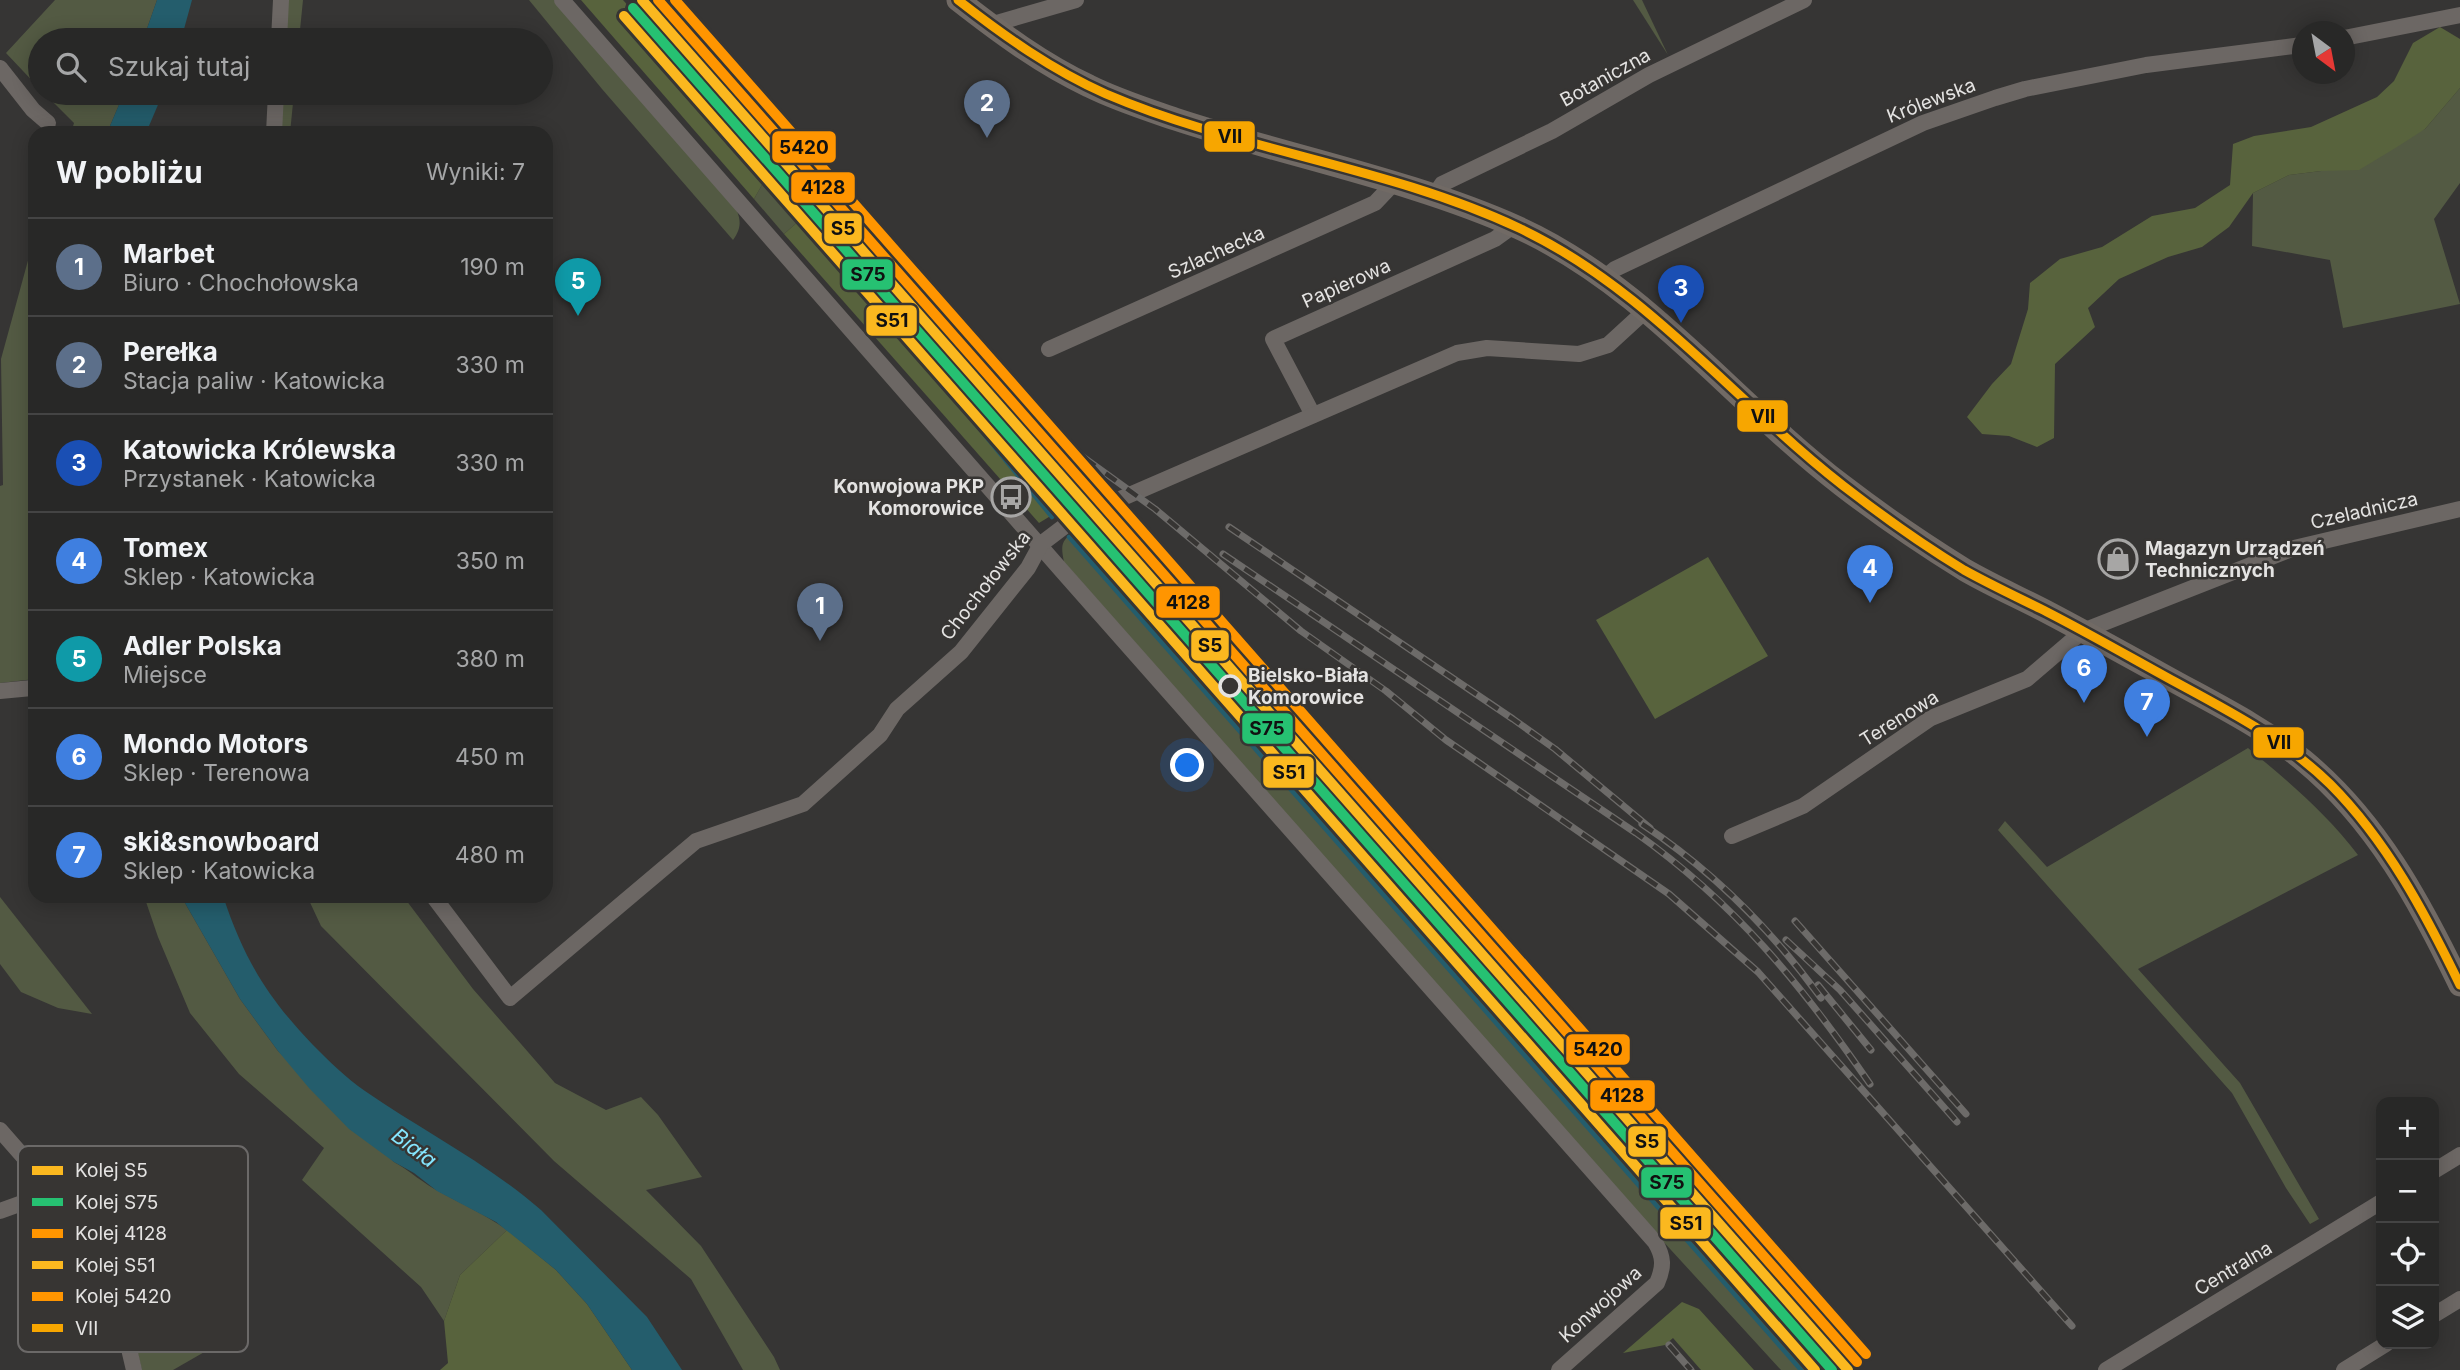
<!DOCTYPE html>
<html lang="pl">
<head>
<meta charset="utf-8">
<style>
  :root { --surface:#282827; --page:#30302f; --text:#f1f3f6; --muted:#a5a6a7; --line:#444; --accent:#a7a6a5 }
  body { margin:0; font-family:Inter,sans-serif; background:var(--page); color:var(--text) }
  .controls { position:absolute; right:21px; bottom:21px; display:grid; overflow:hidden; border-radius:14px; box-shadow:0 4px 18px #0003 }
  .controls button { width:63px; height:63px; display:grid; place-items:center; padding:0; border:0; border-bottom:2px solid var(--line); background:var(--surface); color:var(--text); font:35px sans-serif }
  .compass { position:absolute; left:2292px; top:21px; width:63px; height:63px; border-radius:50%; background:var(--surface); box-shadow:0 4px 18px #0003; rotate:148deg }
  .you { position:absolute; left:1188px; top:766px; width:24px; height:24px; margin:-18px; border:5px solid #fff; border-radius:50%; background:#1a73e8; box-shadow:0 0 0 10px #1a73e833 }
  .badge { display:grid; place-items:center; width:46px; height:46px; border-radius:50%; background:var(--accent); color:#fff; font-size:23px; font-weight:700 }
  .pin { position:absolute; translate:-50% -58px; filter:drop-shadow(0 2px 4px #0008) }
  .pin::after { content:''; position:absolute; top:37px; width:24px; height:21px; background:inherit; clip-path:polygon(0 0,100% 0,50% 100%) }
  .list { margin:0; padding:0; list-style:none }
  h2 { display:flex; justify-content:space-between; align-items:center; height:91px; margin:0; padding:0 28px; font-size:30px }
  h2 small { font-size:23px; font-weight:400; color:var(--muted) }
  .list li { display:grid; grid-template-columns:46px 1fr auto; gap:21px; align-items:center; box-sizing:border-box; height:98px; padding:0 28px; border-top:2px solid var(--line) }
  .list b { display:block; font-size:26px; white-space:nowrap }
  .list p { margin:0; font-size:23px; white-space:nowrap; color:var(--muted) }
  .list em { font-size:23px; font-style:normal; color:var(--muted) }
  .icon { flex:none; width:38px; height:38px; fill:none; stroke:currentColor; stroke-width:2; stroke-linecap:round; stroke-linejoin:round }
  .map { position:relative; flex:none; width:2460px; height:1370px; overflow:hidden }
  .search { position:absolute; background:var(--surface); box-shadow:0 4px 18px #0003; left:28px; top:28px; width:525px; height:77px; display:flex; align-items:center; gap:18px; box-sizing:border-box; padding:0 24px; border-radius:38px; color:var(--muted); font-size:26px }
  .panel { position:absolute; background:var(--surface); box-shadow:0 4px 18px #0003; left:28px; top:126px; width:525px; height:777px; border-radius:21px }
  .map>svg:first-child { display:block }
  .green { fill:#535a43 }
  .forest { fill:#58633d }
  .water { fill:#245d6c }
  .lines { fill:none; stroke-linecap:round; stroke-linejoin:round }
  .stream { stroke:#245d6c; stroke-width:4.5 }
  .street { stroke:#6c6764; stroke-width:16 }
  .secondary { stroke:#716a65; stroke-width:23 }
  .rail-casing { stroke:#6d6b69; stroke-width:7 }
  .rail { stroke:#373533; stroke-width:4.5; stroke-dasharray:13; stroke-linecap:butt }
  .bus-1-casing { stroke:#373533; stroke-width:14 }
  .bus-1 { stroke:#f7a600; stroke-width:9 }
  .rail-1-casing { stroke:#373533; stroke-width:16 }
  .rail-2-casing { stroke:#373533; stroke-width:16 }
  .rail-3-casing { stroke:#373533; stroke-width:16 }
  .rail-4-casing { stroke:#373533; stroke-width:16 }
  .rail-5-casing { stroke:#373533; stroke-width:16 }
  .rail-1 { stroke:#fbb81f; stroke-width:10 }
  .rail-2 { stroke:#26c172; stroke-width:10 }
  .rail-3 { stroke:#ff9500; stroke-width:10 }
  .rail-4 { stroke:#fbb81f; stroke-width:10 }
  .rail-5 { stroke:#ff9500; stroke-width:10 }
  .stop-dot { fill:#373533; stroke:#e4e3e2; stroke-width:3.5 }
  .labels { text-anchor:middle; stroke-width:5; stroke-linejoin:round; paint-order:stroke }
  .street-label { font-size:19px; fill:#e4e3e2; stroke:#373533 }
  .poi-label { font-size:19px; font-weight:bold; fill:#e4e3e2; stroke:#373533; text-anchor:end }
  .stop-label { font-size:19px; font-weight:bold; fill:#e4e3e2; stroke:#373533; text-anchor:start }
  .water-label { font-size:21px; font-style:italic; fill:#84e5fe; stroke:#373533 }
  .key { fill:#373533; stroke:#6b6968; stroke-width:2 }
  .key-label { font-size:19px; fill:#e4e3e2 }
  .line-badge { stroke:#373533; stroke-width:2.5 }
  .pale-badge-label { font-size:19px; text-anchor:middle; font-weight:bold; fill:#111 }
</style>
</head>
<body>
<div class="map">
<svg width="2460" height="1370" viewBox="0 0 2460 1370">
  <rect width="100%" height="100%" fill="#363534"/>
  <g class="green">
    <path d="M55,0H157L143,40H40V89L6,53Z"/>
    <path d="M286,0H303L299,40H284Z"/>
    <path d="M529,0H554L735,206C741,220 742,227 733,240L602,89Z"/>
    <path d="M1633,0H1642L1668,55Z"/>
    <path d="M2460,88V183L2434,219L2460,304L2343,328L2330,260L2252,246L2253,193L2289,175L2321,171L2425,129Z"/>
    <path d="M44,93H124L107,133H71L74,123Z"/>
    <path d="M281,93H294L290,133H279Z"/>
    <path d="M772,167L809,212L784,234L754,199Z"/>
    <path d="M35,235V679L0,683V486L3,485L1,359Z"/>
    <path d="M1077,529L1420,918L1628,1144L1831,1370H1781L1660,1238L1064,562C1060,542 1062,541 1077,529Z"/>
    <path d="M2248,748C2288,781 2327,814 2358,855L2138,969L2240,1083L2319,1219L2310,1224L2286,1188L2232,1093L1998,830L2005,821L2047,867Z"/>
    <path d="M144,896H181L240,999L278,1051L394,1162C410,1171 424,1184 440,1192C462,1204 486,1215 507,1230L460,1275L444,1321L421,1287L302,1180L324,1148L239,1074L190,1013L158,937Z"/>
    <path d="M307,896H403L473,989L555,1083L606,1110L641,1097L658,1115L702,1177L646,1190L701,1246L774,1357L780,1370H743L691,1279L554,1161L321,926Z"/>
    <path d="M0,897L92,1014L58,1008L21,992L0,964Z"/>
    <path d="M180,1268L220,1343L173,1370H142L124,1299Z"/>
  </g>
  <g class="forest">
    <path d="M581,0H623L772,167L754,199Z"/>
    <path d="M2440,27L2460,39V88L2425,129L2397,147L2359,170L2321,171L2289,175L2253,193L2229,227L2202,247L2168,257L2119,279L2088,308L2095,327L2055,364L2054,438L2037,447L2009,436L1982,434L1967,417L1992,384L2011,364L2028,309L2030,283L2060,259L2102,247L2152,216L2195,208L2230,185L2233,144L2254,136L2311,127L2377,97L2394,81L2413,43Z"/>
    <path d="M809,212L1057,512L1039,523L784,234Z"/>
    <path d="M1708,557L1768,656L1655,719L1596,620Z"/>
    <path d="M507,1230L556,1270L587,1304L632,1370H440L448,1363L444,1321L460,1275Z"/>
    <path d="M1682,1302L1699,1309L1754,1370H1701L1673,1338L1665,1345L1623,1353Z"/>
  </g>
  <g class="water">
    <path d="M157,0H192L181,40H143Z"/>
    <path d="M124,93H163L146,133H107Z"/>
    <path d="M181,896H223C244,959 267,997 313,1045C329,1061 345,1077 365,1091C423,1131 487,1163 541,1210L647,1317L682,1370H632L587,1304L556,1270L496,1222L437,1191L414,1173L394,1162L349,1129L309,1088L278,1051L240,999Z"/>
  </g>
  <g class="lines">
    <g class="stream">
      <path d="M620,15L770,187L820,234L1052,517"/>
      <path d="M1069,537L1801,1370"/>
    </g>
    <g class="street">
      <path d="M562,0L1062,571L1655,1242C1664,1257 1664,1267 1657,1283L1559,1370"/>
      <path d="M990,25L1076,0"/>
      <path d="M2344,38L2460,15"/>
      <path d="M279,40L281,0"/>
      <path d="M0,68L33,110L48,123"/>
      <path d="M274,133L276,93"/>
      <path d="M1433,197L1442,184L1552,131L1649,75L1804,0"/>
      <path d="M1603,279L1615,269L1923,123L1995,98L2025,89L2146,65L2302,45"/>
      <path d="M1049,349L1375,203L1393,184"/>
      <path d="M1313,415L1273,339L1495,239L1513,226"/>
      <path d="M0,691L32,688"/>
      <path d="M1732,836L1803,806L1931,718L2027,679L2083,631L2294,548L2460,509"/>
      <path d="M433,896L510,998L696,841L803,804L880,735L897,709L961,652L1028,568L1041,544L1074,519L1457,353L1487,348L1579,354L1608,345L1644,312"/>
      <path d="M0,1130L28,1162L62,1210L111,1290L122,1319L134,1370"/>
      <path d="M2434,1171L2460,1155"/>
      <path d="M0,1211L50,1193"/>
      <path d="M2434,1315L2460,1299"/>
      <path d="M2106,1370L2381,1202"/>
      <path d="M2344,1370L2386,1344"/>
    </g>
    <path class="secondary" d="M958,0C999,32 1042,64 1089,86C1117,100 1146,109 1175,119C1287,156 1412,180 1519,228C1646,286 1734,403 1843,486C1882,516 1923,544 1965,570C1991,585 2020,598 2047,612C2085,632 2123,653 2161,674C2209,701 2260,725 2303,760C2376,820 2420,902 2460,985"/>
    <g class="rail-casing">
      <g id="rail">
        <path d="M771,147L803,180L879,250L1044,422L1083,457L1155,509L1301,631L1386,691L1446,740L1669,894L1758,972L2072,1326"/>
        <path d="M1229,527L1513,719L1555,749L1650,828"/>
        <path d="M1223,554L1636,833C1736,904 1801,984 1870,1084"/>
        <path d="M1642,824C1713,871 1771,929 1821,998"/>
        <path d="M1795,921L1966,1114"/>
        <path d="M1786,940L1840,990L1957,1122"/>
        <path d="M1818,985L1871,1050"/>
        <path d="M1669,1345L1691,1370"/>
      </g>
    </g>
    <use href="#rail" class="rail"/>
    <g class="bus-1-casing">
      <path id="bus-1" d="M958,0C1004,36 1052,70 1106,94C1239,151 1387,166 1519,228C1651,290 1742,411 1858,497C1892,523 1928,548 1964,570C1991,585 2019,598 2047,612C2088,633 2128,656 2168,678C2225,709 2283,738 2330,784C2387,841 2425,913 2460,985"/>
    </g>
    <use href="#bus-1" class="bus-1"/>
    <g class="rail-1-casing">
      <path id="rail-1" d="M642,0L1848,1370"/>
    </g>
    <g class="rail-2-casing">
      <path id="rail-2" d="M633,8L1832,1370"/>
    </g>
    <g class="rail-3-casing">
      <path id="rail-3" d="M658,0L1857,1362"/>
    </g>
    <g class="rail-4-casing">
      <path id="rail-4" d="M624,16L1815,1370"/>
    </g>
    <g class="rail-5-casing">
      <path id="rail-5" d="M675,0L1866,1354"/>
    </g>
    <use href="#rail-1" class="rail-1"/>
    <use href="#rail-2" class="rail-2"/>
    <use href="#rail-3" class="rail-3"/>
    <use href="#rail-4" class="rail-4"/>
    <use href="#rail-5" class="rail-5"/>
  </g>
  <defs>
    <g id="bus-ring" transform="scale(2.0125)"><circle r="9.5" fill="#373533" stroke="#a7a6a5" stroke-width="1.5"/><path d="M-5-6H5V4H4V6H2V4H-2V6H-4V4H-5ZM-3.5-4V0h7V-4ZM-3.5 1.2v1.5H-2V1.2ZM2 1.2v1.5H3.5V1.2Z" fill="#a7a6a5"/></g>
    <g id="shop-ring" transform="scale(2.0125)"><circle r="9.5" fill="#373533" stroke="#a7a6a5" stroke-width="1.5"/><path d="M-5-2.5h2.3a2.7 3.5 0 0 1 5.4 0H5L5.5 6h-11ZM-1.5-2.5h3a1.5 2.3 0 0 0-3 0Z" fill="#a7a6a5"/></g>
  </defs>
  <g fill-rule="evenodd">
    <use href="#bus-ring" x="1011" y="497"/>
    <use href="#shop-ring" x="2118" y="559"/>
  </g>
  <circle class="stop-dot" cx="1230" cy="686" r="10"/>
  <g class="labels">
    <g class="street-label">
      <text transform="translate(1605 77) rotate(-29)" y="7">Botaniczna</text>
      <text transform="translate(1931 100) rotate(-21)" y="7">Królewska</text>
      <text transform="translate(1216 252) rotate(-24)" y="7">Szlachecka</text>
      <text transform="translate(1346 283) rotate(-24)" y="7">Papierowa</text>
      <text transform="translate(2364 510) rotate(-13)" y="7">Czeladnicza</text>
      <text transform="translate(985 585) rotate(-52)" y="7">Chochołowska</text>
      <text transform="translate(1899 718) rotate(-32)" y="7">Terenowa</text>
      <text transform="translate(2233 1268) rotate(-31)" y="7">Centralna</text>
      <text transform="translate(1600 1304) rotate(-42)" y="7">Konwojowa</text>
    </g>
    <g class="poi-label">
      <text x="984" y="493">Konwojowa PKP<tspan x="984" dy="22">Komorowice</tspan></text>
      <text x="2145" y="555" text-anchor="start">Magazyn Urządzeń<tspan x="2145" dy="22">Technicznych</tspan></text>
    </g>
    <g class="stop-label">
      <text x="1248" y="682">Bielsko-Biała<tspan x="1248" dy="22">Komorowice</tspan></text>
    </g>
    <g class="water-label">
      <text transform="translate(414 1148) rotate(37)" y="7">Biała</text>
    </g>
  </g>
  <rect x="18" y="1146" width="230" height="206" rx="10" class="key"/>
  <rect x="32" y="1166" width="31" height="9" fill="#fbb81f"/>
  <rect x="32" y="1198" width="31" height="8" fill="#26c172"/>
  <rect x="32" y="1229" width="31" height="9" fill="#ff9500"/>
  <rect x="32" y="1261" width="31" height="8" fill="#fbb81f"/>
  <rect x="32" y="1292" width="31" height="9" fill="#ff9500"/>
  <rect x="32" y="1324" width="31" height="8" fill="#f7a600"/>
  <g class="key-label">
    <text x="75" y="1177">Kolej S5</text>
    <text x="75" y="1209">Kolej S75</text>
    <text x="75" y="1240">Kolej 4128</text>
    <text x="75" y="1272">Kolej S51</text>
    <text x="75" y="1303">Kolej 5420</text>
    <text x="75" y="1335">VII</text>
  </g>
  <g class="line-badge">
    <rect x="1203" y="120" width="53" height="33" rx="7" fill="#f7a600"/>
    <rect x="771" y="130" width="66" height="34" rx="7" fill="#ff9500"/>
    <rect x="790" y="171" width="66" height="33" rx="7" fill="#ff9500"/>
    <rect x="823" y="212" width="40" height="33" rx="7" fill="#fbb81f"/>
    <rect x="841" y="258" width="53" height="33" rx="7" fill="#26c172"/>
    <rect x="865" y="304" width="53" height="33" rx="7" fill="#fbb81f"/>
    <rect x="1736" y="399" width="53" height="34" rx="7" fill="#f7a600"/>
    <rect x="1155" y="585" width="66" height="34" rx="7" fill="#ff9500"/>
    <rect x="1190" y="629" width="40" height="33" rx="7" fill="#fbb81f"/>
    <rect x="1241" y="712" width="53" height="33" rx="7" fill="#26c172"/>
    <rect x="2252" y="726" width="53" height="33" rx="7" fill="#f7a600"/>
    <rect x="1262" y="755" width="53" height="34" rx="7" fill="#fbb81f"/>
    <rect x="1565" y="1033" width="66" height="33" rx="7" fill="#ff9500"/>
    <rect x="1589" y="1079" width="67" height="33" rx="7" fill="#ff9500"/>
    <rect x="1627" y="1125" width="40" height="33" rx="7" fill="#fbb81f"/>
    <rect x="1640" y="1166" width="53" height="33" rx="7" fill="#26c172"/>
    <rect x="1659" y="1206" width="53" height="34" rx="7" fill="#fbb81f"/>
  </g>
  <g class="pale-badge-label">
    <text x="1230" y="143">VII</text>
    <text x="804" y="154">5420</text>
    <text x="823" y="194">4128</text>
    <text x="843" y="235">S5</text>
    <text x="868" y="281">S75</text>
    <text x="892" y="327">S51</text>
    <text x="1763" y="423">VII</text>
    <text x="1188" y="609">4128</text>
    <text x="1210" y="652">S5</text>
    <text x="1267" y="735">S75</text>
    <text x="2279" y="749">VII</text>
    <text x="1289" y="779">S51</text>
    <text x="1598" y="1056">5420</text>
    <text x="1622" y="1102">4128</text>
    <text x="1647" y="1148">S5</text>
    <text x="1667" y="1189">S75</text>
    <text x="1686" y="1230">S51</text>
  </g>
</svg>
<div class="controls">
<button>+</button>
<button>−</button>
<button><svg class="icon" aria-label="locate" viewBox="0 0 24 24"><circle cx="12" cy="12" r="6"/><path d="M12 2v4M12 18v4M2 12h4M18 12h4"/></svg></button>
<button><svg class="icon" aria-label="layers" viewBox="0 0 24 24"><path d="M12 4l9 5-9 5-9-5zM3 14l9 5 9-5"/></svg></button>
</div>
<svg class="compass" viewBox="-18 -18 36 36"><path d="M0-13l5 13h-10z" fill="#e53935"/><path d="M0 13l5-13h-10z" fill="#a5a6a7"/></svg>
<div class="you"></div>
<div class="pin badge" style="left:820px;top:641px;background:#5c6f8a">1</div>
<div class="pin badge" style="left:987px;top:138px;background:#5c6f8a">2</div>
<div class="pin badge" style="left:1681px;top:323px;background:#1a4fb4">3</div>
<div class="pin badge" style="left:1870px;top:603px;background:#3f7fe0">4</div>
<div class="pin badge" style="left:578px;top:316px;background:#0f9aa8">5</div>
<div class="pin badge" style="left:2084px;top:703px;background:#3f7fe0">6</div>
<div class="pin badge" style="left:2147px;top:737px;background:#3f7fe0">7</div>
<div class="search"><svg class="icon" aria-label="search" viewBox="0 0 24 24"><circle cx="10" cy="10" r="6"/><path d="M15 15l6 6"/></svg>Szukaj tutaj</div>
<section class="panel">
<h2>W pobliżu<small>Wyniki: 7</small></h2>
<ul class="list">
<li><span class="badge" style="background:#5c6f8a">1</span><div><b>Marbet</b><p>Biuro · Chochołowska</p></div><em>190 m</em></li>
<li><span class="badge" style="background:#5c6f8a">2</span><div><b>Perełka</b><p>Stacja paliw · Katowicka</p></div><em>330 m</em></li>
<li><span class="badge" style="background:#1a4fb4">3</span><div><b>Katowicka Królewska</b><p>Przystanek · Katowicka</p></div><em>330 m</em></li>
<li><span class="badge" style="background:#3f7fe0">4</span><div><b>Tomex</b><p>Sklep · Katowicka</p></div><em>350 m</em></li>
<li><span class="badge" style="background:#0f9aa8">5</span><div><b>Adler Polska</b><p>Miejsce</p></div><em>380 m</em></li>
<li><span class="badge" style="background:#3f7fe0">6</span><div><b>Mondo Motors</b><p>Sklep · Terenowa</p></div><em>450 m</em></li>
<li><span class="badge" style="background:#3f7fe0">7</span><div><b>ski&amp;snowboard</b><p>Sklep · Katowicka</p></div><em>480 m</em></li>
</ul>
</section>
</div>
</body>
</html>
